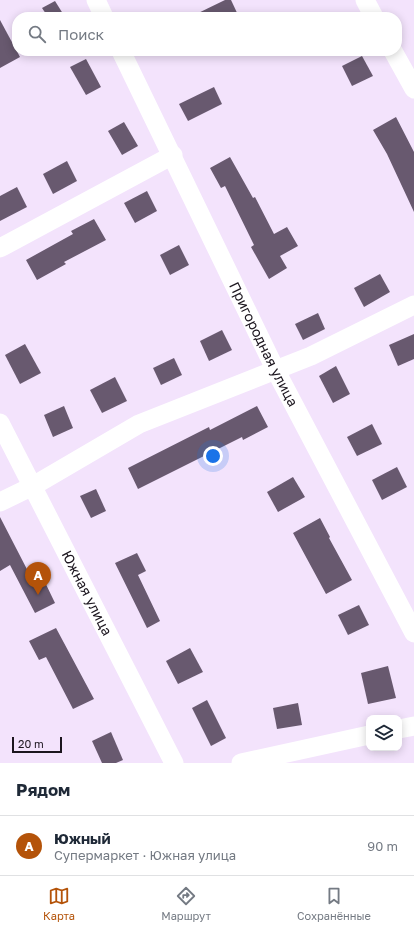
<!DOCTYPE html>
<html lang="ru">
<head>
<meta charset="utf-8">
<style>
  :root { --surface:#fff; --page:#f2f2f3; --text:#1f2937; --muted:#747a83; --line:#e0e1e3; --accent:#b45309 }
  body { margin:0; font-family:"Golos Text",sans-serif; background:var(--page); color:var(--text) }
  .controls { position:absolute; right:12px; bottom:12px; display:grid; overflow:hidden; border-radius:8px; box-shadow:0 2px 10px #0003 }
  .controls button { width:36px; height:36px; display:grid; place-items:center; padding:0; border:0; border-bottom:1px solid var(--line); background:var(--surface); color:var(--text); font:20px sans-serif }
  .scale { position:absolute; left:12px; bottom:10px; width:50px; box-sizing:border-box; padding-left:4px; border:2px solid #1b151e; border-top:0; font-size:11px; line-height:14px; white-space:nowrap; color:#1b151e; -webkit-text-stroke:3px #f3e3fc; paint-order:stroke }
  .you { position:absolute; left:213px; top:456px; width:14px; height:14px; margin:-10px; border:3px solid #fff; border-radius:50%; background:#1a73e8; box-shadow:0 0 0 6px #1a73e833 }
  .badge { display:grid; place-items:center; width:26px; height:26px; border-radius:50%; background:var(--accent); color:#fff; font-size:13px; font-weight:700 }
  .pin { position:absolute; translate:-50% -33px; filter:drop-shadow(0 1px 2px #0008) }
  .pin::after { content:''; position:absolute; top:21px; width:14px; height:12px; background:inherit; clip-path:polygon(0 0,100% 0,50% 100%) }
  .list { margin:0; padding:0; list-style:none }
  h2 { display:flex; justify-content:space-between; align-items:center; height:52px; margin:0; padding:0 16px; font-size:17px }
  h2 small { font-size:13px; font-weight:400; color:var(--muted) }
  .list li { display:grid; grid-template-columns:26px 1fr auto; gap:12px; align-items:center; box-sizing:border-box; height:60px; padding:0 16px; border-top:1px solid var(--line) }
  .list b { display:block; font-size:15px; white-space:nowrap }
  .list p { margin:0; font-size:13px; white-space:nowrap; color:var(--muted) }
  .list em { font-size:13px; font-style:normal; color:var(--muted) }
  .icon { flex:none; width:22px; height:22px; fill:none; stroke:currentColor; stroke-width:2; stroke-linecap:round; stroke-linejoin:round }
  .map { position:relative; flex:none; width:414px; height:763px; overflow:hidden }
  .search { position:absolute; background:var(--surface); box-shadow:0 2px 10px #0003; left:12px; right:12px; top:12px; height:44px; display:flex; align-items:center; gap:10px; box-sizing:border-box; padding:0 14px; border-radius:16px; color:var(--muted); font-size:15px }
  .sheet { height:112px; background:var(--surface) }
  nav { display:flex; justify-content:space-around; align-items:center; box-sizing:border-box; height:56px; border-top:1px solid var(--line); background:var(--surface); font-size:11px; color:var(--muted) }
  nav a { display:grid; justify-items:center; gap:2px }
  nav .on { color:var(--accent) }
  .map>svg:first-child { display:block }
  .building { fill:#68596f }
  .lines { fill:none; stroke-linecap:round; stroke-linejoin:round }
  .minor { stroke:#fff; stroke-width:19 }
  .labels { text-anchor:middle; stroke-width:4; stroke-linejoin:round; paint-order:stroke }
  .street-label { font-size:14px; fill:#1b151e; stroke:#f3e3fc }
</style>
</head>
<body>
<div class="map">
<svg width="414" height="763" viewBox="0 0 414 763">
  <rect width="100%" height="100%" fill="#f3e3fc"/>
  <g class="building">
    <path d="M225,0H231L239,17H190Z"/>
    <path d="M55,1L65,17H48L42,8Z"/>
    <path d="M0,20L20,57L0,68Z"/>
    <path d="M362,56L373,76L352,86L342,66Z"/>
    <path d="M86,59L101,87L86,95L70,67Z"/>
    <path d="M214,87L222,104L188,121L179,104Z"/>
    <path d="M396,117L414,152V212L387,154L373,130Z"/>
    <path d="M124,122L138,146L122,155L108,131Z"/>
    <path d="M230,157L253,198L255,197L274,234L287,227L298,246L280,256L287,268L269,279L251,247L254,245L225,186L221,188L210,168Z"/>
    <path d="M67,161L77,181L53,194L43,174Z"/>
    <path d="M17,187L27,207L0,221V196Z"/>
    <path d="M147,191L157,211L135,223L124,203Z"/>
    <path d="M94,219L106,240L64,262L66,264L37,280L26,260L73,234L71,231Z"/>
    <path d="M179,245L189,265L170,275L160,255Z"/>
    <path d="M380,274L390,292L364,307L354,288Z"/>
    <path d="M318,313L325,329L303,340L295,324Z"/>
    <path d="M222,330L232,350L209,361L200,341Z"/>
    <path d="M414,334V359L398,366L389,345Z"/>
    <path d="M25,344L41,373L20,384L5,355Z"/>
    <path d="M174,358L182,375L161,385L153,368Z"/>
    <path d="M336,366L350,394L333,403L319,376Z"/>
    <path d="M115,377L127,401L102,413L90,390Z"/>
    <path d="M64,406L73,428L53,437L44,415Z"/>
    <path d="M257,406L268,427L243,440L242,437L138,489L128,468L209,427L210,430Z"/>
    <path d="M372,424L382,444L357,456L347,437Z"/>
    <path d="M397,467L407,487L382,500L372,480Z"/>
    <path d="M293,477L305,497L278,512L267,492Z"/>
    <path d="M96,489L106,511L91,518L80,496Z"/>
    <path d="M0,517L32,579L41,574L55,603L35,613L10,565L0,571Z"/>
    <path d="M320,518L330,537L329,538L352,580L326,594L293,533Z"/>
    <path d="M137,553L146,571L138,575L160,621L147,628L115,563Z"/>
    <path d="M359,605L369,625L348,635L338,615Z"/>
    <path d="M56,628L94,699L73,709L46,657L39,660L29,641Z"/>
    <path d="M190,648L203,672L178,684L166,661Z"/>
    <path d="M388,666L396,698L368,704L361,673Z"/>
    <path d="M207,700L226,738L211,746L192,708Z"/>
    <path d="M298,703L302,725L277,729L273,708Z"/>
    <path d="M111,732L123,760L116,763H102L92,741Z"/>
  </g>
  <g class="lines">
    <g class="minor">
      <path d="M96,0L104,17"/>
      <path d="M365,0L374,17"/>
      <path id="s1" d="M121,51L276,371L414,633"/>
      <path d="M393,51L414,89"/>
      <path d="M0,248L173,155"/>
      <path id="s2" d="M0,423L174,763"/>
      <path d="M0,502L33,486L139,424L311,356L414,305"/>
      <path d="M399,729L414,726"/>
      <path d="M241,763L369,735"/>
    </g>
  </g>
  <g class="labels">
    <g class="street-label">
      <text dy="5" stroke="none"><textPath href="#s1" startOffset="326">Пригородная улица</textPath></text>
      <text dy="5" stroke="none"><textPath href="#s2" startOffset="191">Южная улица</textPath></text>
    </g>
  </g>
</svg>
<div class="controls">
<button><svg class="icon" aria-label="layers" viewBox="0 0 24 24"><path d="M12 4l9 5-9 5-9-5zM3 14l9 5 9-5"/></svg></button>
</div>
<div class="scale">20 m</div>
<div class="you"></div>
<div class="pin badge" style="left:38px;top:595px">A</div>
<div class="search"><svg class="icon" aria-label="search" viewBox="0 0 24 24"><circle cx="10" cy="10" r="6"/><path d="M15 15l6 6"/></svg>Поиск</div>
</div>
<section class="sheet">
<h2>Рядом<small></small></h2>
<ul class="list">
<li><span class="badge">A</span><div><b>Южный</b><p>Супермаркет · Южная улица</p></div><em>90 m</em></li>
</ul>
</section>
<nav>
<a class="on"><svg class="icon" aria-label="map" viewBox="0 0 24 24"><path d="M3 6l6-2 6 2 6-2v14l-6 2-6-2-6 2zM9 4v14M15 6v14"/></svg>Карта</a>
<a><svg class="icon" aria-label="directions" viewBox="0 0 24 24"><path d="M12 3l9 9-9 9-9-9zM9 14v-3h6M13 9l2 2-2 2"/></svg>Маршрут</a>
<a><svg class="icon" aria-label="saved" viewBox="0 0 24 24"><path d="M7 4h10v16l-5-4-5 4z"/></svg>Сохранённые</a>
</nav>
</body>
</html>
